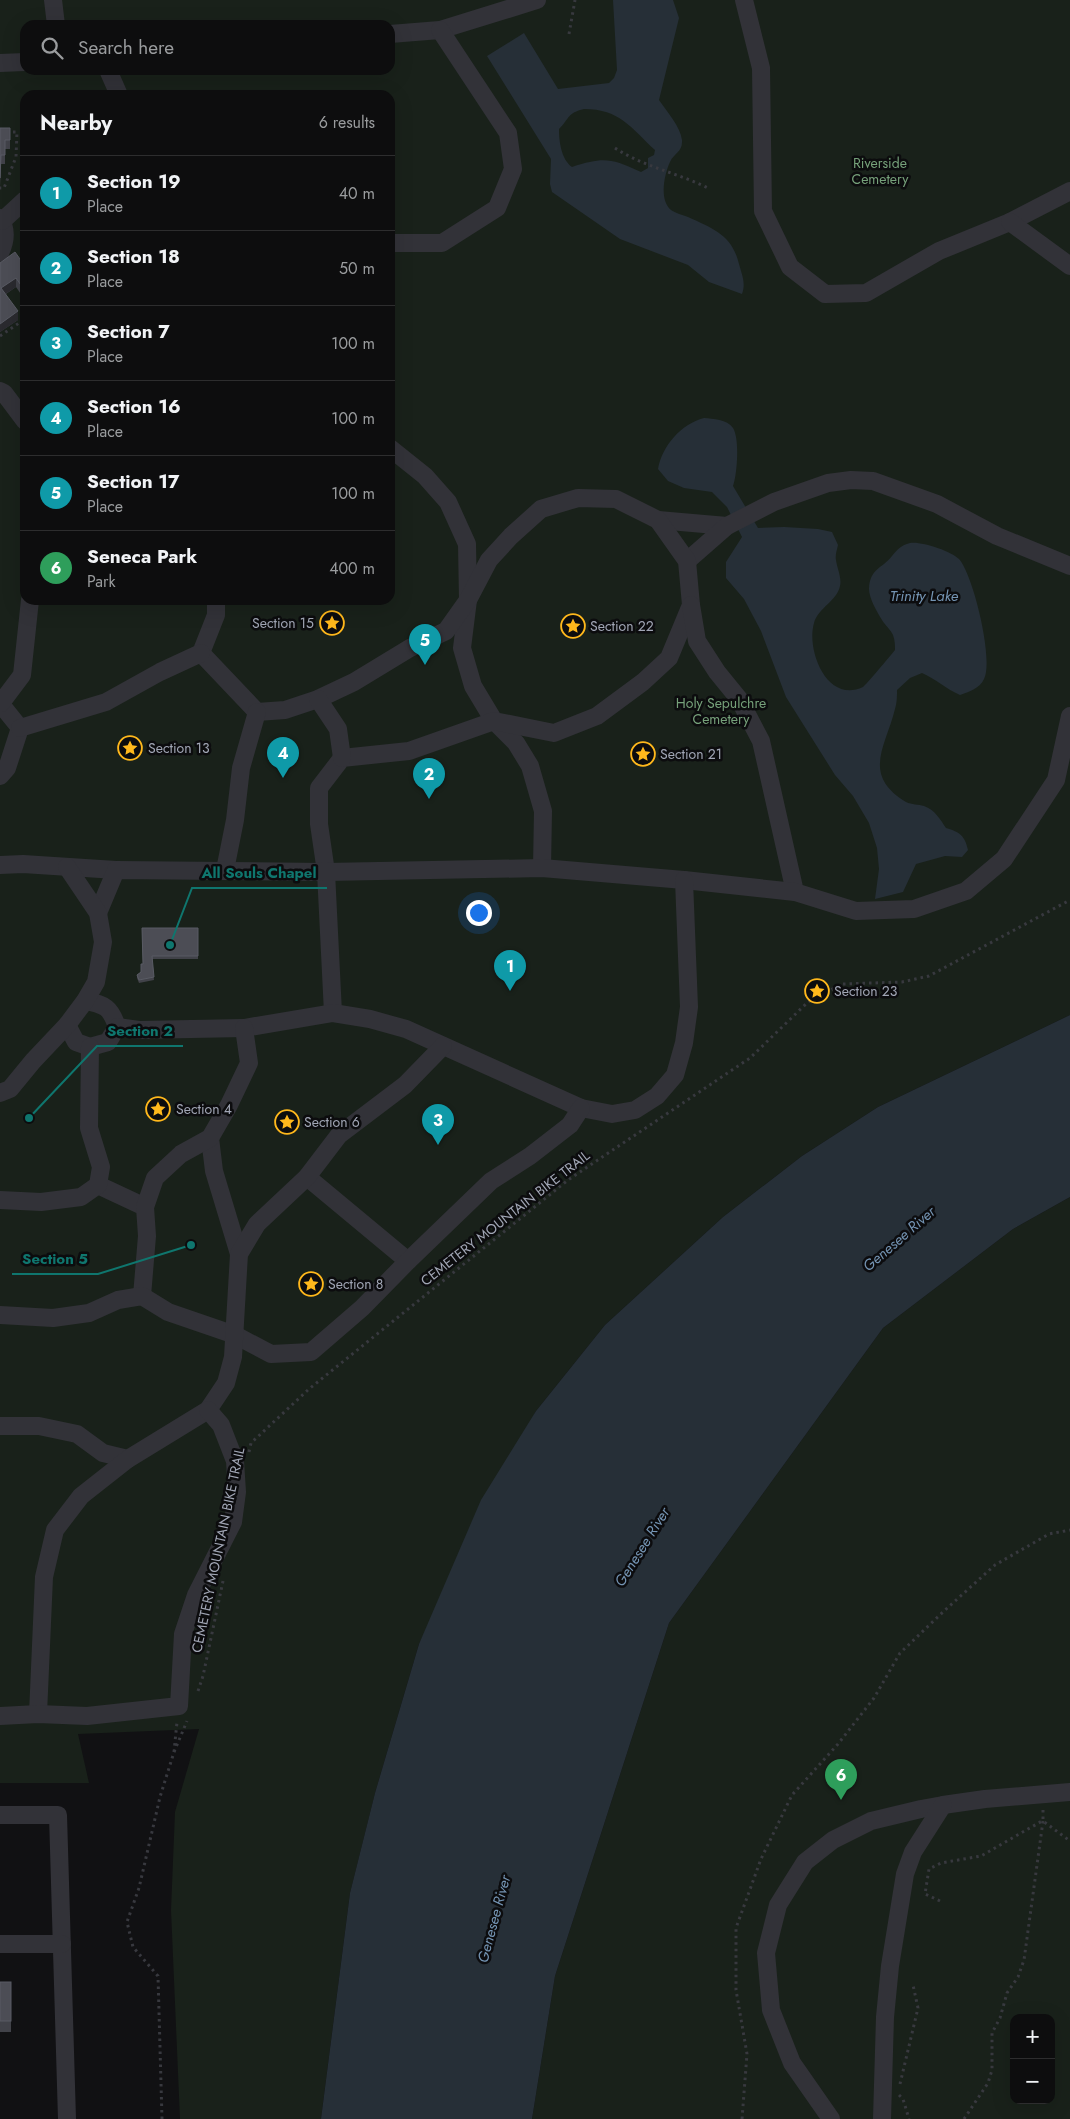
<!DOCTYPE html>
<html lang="en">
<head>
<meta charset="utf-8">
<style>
  :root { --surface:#0d0d0e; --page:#1b1b1c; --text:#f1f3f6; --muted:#9a9c9e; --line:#2d2d2e; --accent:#1a73e8 }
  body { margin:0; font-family:Jost,sans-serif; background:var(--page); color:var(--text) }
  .controls { position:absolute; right:15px; bottom:15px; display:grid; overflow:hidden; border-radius:10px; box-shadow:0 5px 20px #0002 }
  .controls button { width:45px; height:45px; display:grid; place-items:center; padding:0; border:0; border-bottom:1px solid var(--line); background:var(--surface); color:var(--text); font:25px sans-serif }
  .you { position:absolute; left:478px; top:912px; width:18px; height:18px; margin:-12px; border:4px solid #fff; border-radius:50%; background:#1a73e8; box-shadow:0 0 0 8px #1a73e833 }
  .badge { display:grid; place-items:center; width:32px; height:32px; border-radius:50%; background:var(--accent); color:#fff; font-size:16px; font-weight:700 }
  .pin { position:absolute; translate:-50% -41px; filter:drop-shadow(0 1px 2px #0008) }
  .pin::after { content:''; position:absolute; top:26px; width:18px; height:15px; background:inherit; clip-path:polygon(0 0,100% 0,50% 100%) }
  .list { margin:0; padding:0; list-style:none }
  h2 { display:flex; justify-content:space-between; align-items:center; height:65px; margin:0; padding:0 20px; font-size:21px }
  h2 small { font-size:16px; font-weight:400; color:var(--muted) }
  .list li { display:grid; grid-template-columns:32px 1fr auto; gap:15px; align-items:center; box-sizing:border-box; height:75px; padding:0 20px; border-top:1px solid var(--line) }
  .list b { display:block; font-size:19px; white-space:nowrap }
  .list p { margin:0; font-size:16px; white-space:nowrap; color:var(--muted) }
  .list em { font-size:16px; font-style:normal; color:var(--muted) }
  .icon { flex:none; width:28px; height:28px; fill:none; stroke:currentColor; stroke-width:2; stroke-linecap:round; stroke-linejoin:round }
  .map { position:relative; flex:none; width:1070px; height:2119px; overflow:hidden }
  .search { position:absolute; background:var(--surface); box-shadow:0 5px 20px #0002; left:20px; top:20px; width:375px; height:55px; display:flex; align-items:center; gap:12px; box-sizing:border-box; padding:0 18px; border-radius:15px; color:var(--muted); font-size:19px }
  .panel { position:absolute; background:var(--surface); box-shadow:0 5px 20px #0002; left:20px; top:90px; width:375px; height:515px; border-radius:15px }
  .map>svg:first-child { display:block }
  .green { fill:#19211a; fill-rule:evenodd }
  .water { fill:#262f37; fill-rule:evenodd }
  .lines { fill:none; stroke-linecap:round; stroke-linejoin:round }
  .path { stroke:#38393f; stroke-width:3; stroke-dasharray:2.5 4; stroke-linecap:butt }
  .minor { stroke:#323238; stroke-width:18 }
  .wall { fill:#414249 }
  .shaded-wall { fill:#2a2a2f }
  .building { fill:#4c4d55; stroke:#595b64 }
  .labels { text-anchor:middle; stroke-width:5; stroke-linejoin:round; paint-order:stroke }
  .park-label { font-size:14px; fill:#76a17a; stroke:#0c0c0e }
  .poi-label { font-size:14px; fill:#a1a6b5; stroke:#0c0c0e; text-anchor:start }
  .street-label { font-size:14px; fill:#a1a6b5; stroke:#0c0c0e }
  .water-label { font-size:15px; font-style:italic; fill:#7494b3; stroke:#0c0c0e }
  .leader { fill:none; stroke:#0f766e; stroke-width:2 }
  .callout-dot { fill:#0f766e; stroke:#0c0c0e; stroke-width:2 }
  .callout-label { font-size:15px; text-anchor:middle; font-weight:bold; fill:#0f766e; stroke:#0c0c0e; stroke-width:5; stroke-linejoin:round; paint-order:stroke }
</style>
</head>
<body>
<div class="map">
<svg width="1070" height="2119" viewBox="0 0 1070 2119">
  <rect width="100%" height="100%" fill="#111113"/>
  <g class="green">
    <path d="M0,0H1070V1015L878,1107L802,1156L723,1217L605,1325L536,1411L419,1644L375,1793L350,1893L321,2119H180L171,1910L175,1812L199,1729L78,1734L89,1783H0ZM25,25H390V70H25ZM25,95H390V600H25Z"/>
    <path d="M1070,1197V2119H532L555,1976L669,1623L883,1328L1013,1229ZM1014,2018H1051V2100H1014Z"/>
  </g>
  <g class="water">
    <path d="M613,0H673L679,18L659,100C667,112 680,126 682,140C683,152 674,153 670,162C664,175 659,200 671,210C675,213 683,215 688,217C714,229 732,235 739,264C742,275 746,283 742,294L709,282L688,265L620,239L552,192L550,184L551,159L487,56L524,33L558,89L609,83L614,78L617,70ZM584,109C620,109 631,128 655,150L654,155L648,158V168L641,172C610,158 604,157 572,167C561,159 559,141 559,129C570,118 567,113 584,109Z"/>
    <path d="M704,418C713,419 727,419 733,428C740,439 737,475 733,486L758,528L784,527L818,529L832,532L838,545C837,550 835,555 836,560C837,568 842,578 840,586C837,601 818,608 814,623C806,650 827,704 863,687C865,686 891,655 895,650C895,646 895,640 893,635C891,630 885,625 882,620C877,612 869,598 869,589C870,568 882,569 892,556C897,550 901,545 910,543C921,541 951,551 959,559C973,574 994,660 984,679C980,688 969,692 960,695C946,689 936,679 922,673L910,678L897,690C897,696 897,703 895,709C886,746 861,775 906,802C912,805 918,804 924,806C935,810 940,819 946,828C960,832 965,836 968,850L962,857L945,856L916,864L903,892L875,899L879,869L877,848L869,823L853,796L835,775L786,697L761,631L744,599L726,578V562L742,537L727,507L712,492L684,488L668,481L658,469C662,446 681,424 704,418Z"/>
    <path d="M1070,1015V1197L1013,1229L883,1328L669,1623L555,1976L532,2119H321L350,1893L375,1793L419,1644L481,1500L536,1411L605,1325L723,1217L802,1156L878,1107Z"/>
  </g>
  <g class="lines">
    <g class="path">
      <path d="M569,34L575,0"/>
      <path d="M0,132H17L16,157L4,188H0"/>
      <path d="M615,148C644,167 678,173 708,188"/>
      <path d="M0,336L25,319"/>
      <path d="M249,1452L251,1443L309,1389L568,1180L750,1058L808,1002L842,984L902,982L929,976L1070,900"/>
      <path d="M198,1691L203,1676L223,1581"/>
      <path d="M174,1752L187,1721"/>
      <path d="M1043,1810V1821L1070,1841"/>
      <path d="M940,1901L925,1894L929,1869L941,1863L981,1856L1042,1821"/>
      <path d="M900,2084L918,2008L913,1985"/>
      <path d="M899,2095L903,2099L909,2119"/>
      <path d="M162,2119L158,1976L133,1947L127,1922L139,1888L160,1797L174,1752L177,1722"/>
      <path d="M742,2119L747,2054L736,1990V1928L761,1859L792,1795L838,1744L874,1698L900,1653L944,1611L995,1565L1049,1534L1070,1530"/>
      <path d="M964,2119L988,2083L992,2070V2033L1000,2018L1007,1993L1018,1977L1024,1960L1043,1821"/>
    </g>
    <g class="minor">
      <path d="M53,0L56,25"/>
      <path d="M744,0L761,68L763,211L790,267L825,294L866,293L939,251L1010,222L1070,191"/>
      <path d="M390,34L440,30L537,0"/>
      <path d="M0,63L25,62"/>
      <path d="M108,70L119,95"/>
      <path d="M0,218C7,230 6,241 0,253"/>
      <path d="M2,221L25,200"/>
      <path d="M1010,222L1070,266"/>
      <path d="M390,243H442L497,208L513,169L508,133L440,30"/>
      <path d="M0,391L4,393L25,421"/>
      <path d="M390,448L425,476L448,502L467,544L468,600L462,648L473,686L494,721L516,743L530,766L543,811L542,868"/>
      <path d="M658,520L727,526"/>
      <path d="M687,561L727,526L774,502L828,483L851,480L873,481L937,504L997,536L1070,566"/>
      <path d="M216,600V615L201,653L257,712L285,710L318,699L354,682L410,648L446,631L468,600L489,560L511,536L541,509L578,498L616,499L658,520L687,561L691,605L669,658L643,682L597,716L554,733L494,721L409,751L342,758L319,788V824L326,872L333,1013"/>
      <path d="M691,605L697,641L717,672L739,699L761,741L795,892"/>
      <path d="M318,699L338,729L342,758"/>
      <path d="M0,703L20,728L7,768L0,776"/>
      <path d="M1,703L22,675L30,600"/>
      <path d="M20,728L106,702L160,672L201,653"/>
      <path d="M0,865L23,864L116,870"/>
      <path d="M225,870L235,820L241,768L257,712"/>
      <path d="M98,913L116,870L326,872L542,868L684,880L795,892L856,911L914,909L966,891L1004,859L1056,780L1070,716"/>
      <path d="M67,1025L76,1042L90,1047L108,1042L117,1027C111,1008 105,1004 85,1001"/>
      <path d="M117,1027L139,1030L244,1028L333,1013L370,1019L406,1029L581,1108L612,1114L635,1110L657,1096L675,1075L684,1043L689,1007L684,880"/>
      <path d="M0,1093L10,1089L33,1061L67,1025L85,1001L96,982L103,942L98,913L67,867"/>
      <path d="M210,1138L214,1171L239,1254"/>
      <path d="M307,1177L408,1261"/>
      <path d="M98,1185L145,1207"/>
      <path d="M0,1200L41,1202L81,1197L98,1185L101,1167L89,1128L90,1047"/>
      <path d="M142,1296L147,1236L145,1207L155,1178L181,1154L210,1138L229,1105L249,1063L244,1028"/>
      <path d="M0,1315L53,1318L89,1313L118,1300L142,1296L168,1312L235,1335L271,1354L311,1352L362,1308L408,1261L491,1181L530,1156L570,1125L581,1108"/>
      <path d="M0,1426H39L77,1434L103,1453L128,1459"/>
      <path d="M38,1714L44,1577L55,1530L81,1496L128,1459L208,1410L226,1383L233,1357L239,1254L257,1224L307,1177L339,1135L405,1085L443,1046"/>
      <path d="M0,1716L38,1714L87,1716L179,1706L183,1634L196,1595L233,1522L237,1492L235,1461L221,1425L208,1410"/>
      <path d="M0,1815H58L67,2119"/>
      <path d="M0,1944H62"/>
      <path d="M831,2119L792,2063L771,2010L766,1953L778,1905L805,1862L833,1840L871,1821L921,1809L943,1805L985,1799L1070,1792"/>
      <path d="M882,2119L885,2017L890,1966L905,1874L913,1852L943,1805"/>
    </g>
  </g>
  <g class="wall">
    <path d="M0,128H10V149H5V164H1L0,187Z"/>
    <path d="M0,263L25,266V300L16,287L6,294L18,320L0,332Z"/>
    <path d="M142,928H198V959H152L154,980L139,983L137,978V975L141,972L143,964Z"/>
    <rect x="0" y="1982" width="11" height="50"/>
  </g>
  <g class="shaded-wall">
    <path d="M16,278V287L1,297V288Z"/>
    <path d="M18,311V320L0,332V324Z"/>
  </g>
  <g class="building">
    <path d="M0,128H10V140H5V155H1L0,178Z"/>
    <path d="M15,252L25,266V291L16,278L1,288L18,311L0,324V263Z"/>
    <path d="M142,928H198V956H152L154,977L139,980L137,975L141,972V964H143Z"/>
    <rect x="0" y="1982" width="11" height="39"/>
  </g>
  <defs>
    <g id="sight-ring" transform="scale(1.25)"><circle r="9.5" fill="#0c0c0e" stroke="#ffb81c" stroke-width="1.5"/><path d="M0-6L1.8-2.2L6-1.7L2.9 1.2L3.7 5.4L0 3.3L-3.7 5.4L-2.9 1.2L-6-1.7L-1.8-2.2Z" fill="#ffb81c"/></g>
  </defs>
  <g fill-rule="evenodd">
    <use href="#sight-ring" x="332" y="623"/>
    <use href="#sight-ring" x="573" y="626"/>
    <use href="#sight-ring" x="130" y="748"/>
    <use href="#sight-ring" x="643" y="754"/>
    <use href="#sight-ring" x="817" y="991"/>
    <use href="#sight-ring" x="158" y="1109"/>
    <use href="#sight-ring" x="287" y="1122"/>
    <use href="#sight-ring" x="311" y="1284"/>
  </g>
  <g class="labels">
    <g class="park-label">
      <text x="880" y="168">Riverside<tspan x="880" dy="16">Cemetery</tspan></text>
      <text x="721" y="708">Holy Sepulchre<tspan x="721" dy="16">Cemetery</tspan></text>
    </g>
    <g class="poi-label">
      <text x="314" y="628" text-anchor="end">Section 15</text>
      <text x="590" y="631">Section 22</text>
      <text x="148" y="753">Section 13</text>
      <text x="660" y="759">Section 21</text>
      <text x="834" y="996">Section 23</text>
      <text x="176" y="1114">Section 4</text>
      <text x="304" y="1127">Section 6</text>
      <text x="328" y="1289">Section 8</text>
    </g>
    <g class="street-label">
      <text transform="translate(505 1218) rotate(-38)" y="5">CEMETERY MOUNTAIN BIKE TRAIL</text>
      <text transform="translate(218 1550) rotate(-78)" y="5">CEMETERY MOUNTAIN BIKE TRAIL</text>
    </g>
    <g class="water-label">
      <text x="924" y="601">Trinity Lake</text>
      <text transform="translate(899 1239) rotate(-41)" y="5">Genesee River</text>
      <text transform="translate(642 1547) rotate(-58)" y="5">Genesee River</text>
      <text transform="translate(494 1919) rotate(-75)" y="5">Genesee River</text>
    </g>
  </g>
  <path class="leader" d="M170 945L192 888H327M29 1118L97 1046H183M191 1245L98 1274H12"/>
  <g class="callout-dot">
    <circle cx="170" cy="945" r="5"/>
    <circle cx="29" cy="1118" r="5"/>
    <circle cx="191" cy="1245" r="5"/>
  </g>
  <g class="callout-label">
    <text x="259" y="878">All Souls Chapel</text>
    <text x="140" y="1036">Section 2</text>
    <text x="55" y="1264">Section 5</text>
  </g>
</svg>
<div class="controls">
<button>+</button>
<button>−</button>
</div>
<div class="you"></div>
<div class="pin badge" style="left:510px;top:991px;background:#0f9aa8">1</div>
<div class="pin badge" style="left:429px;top:799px;background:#0f9aa8">2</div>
<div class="pin badge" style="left:438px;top:1145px;background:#0f9aa8">3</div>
<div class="pin badge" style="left:283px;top:778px;background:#0f9aa8">4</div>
<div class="pin badge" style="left:425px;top:665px;background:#0f9aa8">5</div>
<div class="pin badge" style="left:841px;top:1800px;background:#2e9e5b">6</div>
<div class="search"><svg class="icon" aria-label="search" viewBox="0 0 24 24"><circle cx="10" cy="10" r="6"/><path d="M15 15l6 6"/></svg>Search here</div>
<section class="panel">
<h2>Nearby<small>6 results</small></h2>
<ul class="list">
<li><span class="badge" style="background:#0f9aa8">1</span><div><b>Section 19</b><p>Place</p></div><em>40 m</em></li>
<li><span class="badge" style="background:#0f9aa8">2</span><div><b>Section 18</b><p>Place</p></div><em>50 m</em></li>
<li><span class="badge" style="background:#0f9aa8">3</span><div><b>Section 7</b><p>Place</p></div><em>100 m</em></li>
<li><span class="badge" style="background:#0f9aa8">4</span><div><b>Section 16</b><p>Place</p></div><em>100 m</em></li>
<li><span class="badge" style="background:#0f9aa8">5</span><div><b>Section 17</b><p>Place</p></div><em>100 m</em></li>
<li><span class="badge" style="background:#2e9e5b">6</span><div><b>Seneca Park</b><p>Park</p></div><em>400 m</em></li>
</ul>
</section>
</div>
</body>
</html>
